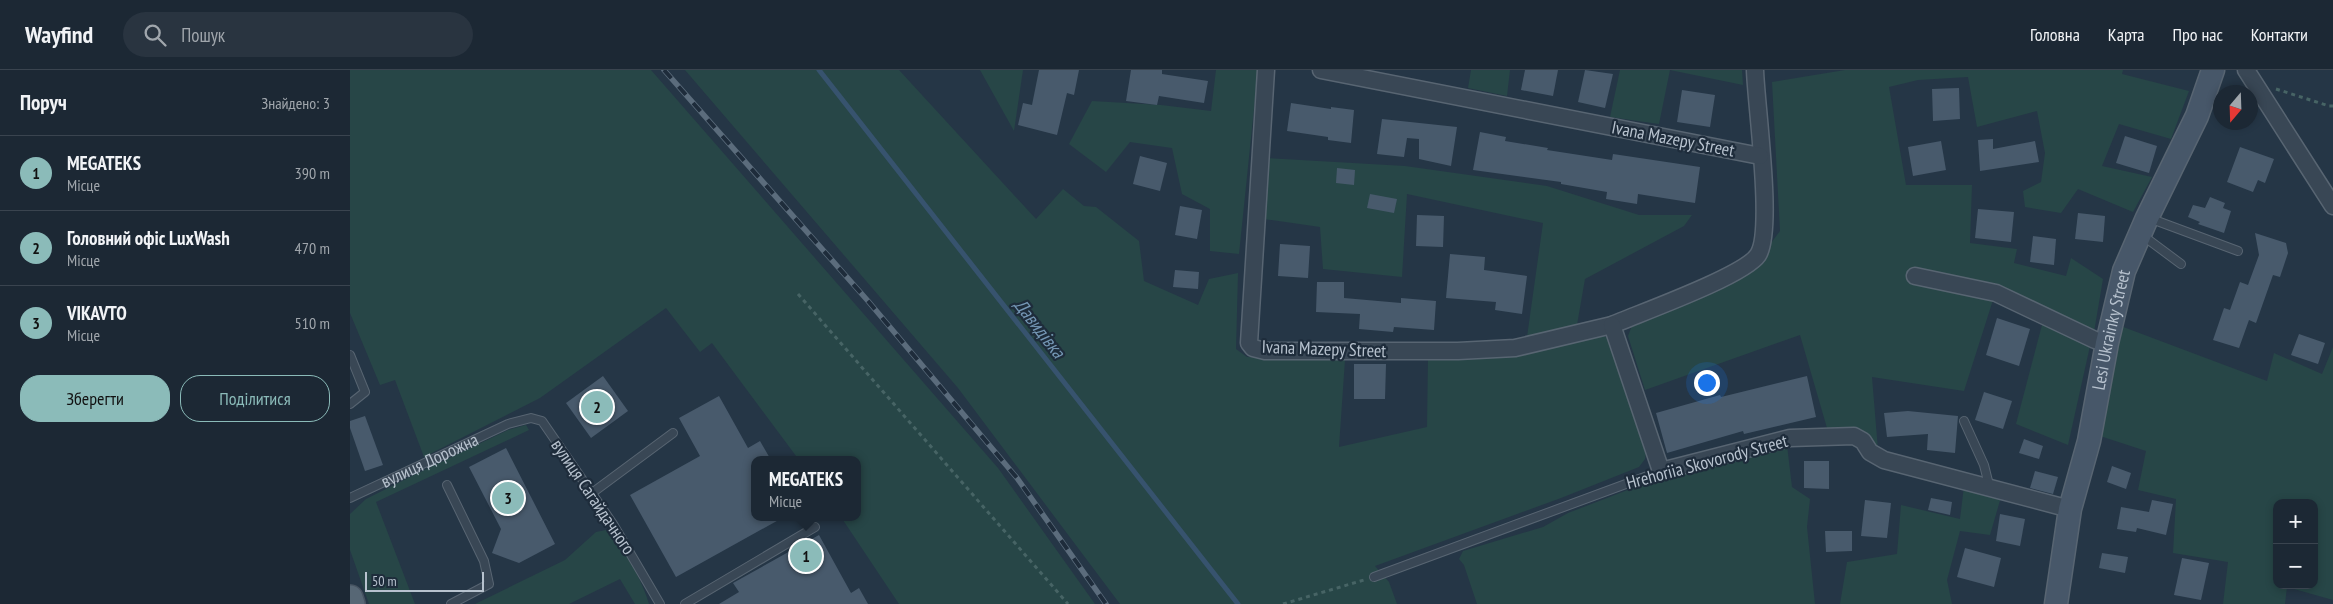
<!DOCTYPE html>
<html lang="uk">
<head>
<meta charset="utf-8">
<style>
  :root { --surface:#1c2834; --page:#293440; --text:#f1f3f6; --muted:#a0a6ac; --line:#3a444f; --accent:#8bbbb9 }
  body { margin:0; font-family:"PT Sans Narrow",sans-serif; background:var(--page); color:var(--text) }
  .controls { position:absolute; right:15px; bottom:15px; display:grid; overflow:hidden; border-radius:10px; box-shadow:0 2px 8px #0003 }
  .controls button { width:45px; height:45px; display:grid; place-items:center; padding:0; border:0; border-bottom:1px solid var(--line); background:var(--surface); color:var(--text); font:25px sans-serif }
  .compass { position:absolute; left:1863px; top:15px; width:45px; height:45px; border-radius:50%; background:var(--surface); box-shadow:0 2px 8px #0003; rotate:199deg }
  .scale { position:absolute; left:15px; bottom:12px; width:119px; box-sizing:border-box; padding-left:5px; border:2px solid #b7c2ce; border-top:0; font-size:14px; line-height:18px; white-space:nowrap; color:#b7c2ce; -webkit-text-stroke:4px #1e2c3b; paint-order:stroke }
  .you { position:absolute; left:1356px; top:312px; width:18px; height:18px; margin:-12px; border:4px solid #fff; border-radius:50%; background:#1a73e8; box-shadow:0 0 0 8px #1a73e833 }
  .badge { display:grid; place-items:center; width:32px; height:32px; border-radius:50%; background:var(--accent); color:#111; font-size:16px; font-weight:700 }
  .pin { position:absolute; translate:-50% -50%; border:2px solid #fff; box-shadow:0 1px 5px #0006 }
  .popup { position:absolute; left:401px; top:386px; width:110px; height:65px; box-sizing:border-box; display:grid; place-content:center; border-radius:10px; background:var(--surface); filter:drop-shadow(0 1px 4px #0005); font-size:16px; white-space:nowrap; color:var(--muted) }
  .popup b { font-size:19px; color:var(--text) }
  .popup::after { content:''; position:absolute; left:50%; top:100%; margin-left:-10px; border:10px solid transparent; border-top-color:var(--surface) }
  .list { margin:0; padding:0; list-style:none }
  h2 { display:flex; justify-content:space-between; align-items:center; height:65px; margin:0; padding:0 20px; font-size:21px }
  h2 small { font-size:16px; font-weight:400; color:var(--muted) }
  .list li { display:grid; grid-template-columns:32px 1fr auto; gap:15px; align-items:center; box-sizing:border-box; height:75px; padding:0 20px; border-top:1px solid var(--line) }
  .list b { display:block; font-size:19px; white-space:nowrap }
  .list p { margin:0; font-size:16px; white-space:nowrap; color:var(--muted) }
  .list em { font-size:16px; font-style:normal; color:var(--muted) }
  .actions { display:flex; gap:10px; padding:15px 20px }
  .actions a { flex:1; padding:11px 0; border:1px solid var(--accent); border-radius:20px; text-align:center; font-size:18px; color:var(--accent) }
  .actions .main { background:var(--accent); color:#111 }
  .icon { flex:none; width:28px; height:28px; fill:none; stroke:currentColor; stroke-width:2; stroke-linecap:round; stroke-linejoin:round }
  .map { position:relative; flex:none; width:1983px; height:534px; overflow:hidden }
  header { display:flex; align-items:center; gap:30px; box-sizing:border-box; height:70px; padding:0 25px; background:var(--surface); border-bottom:1px solid var(--line) }
  header strong { font-size:24px }
  nav { display:flex; gap:28px; margin-inline-start:auto; font-size:18px }
  .search { width:350px; height:45px; background:var(--page); display:flex; align-items:center; gap:12px; box-sizing:border-box; padding:0 18px; border-radius:28px; color:var(--muted); font-size:19px }
  main { display:flex }
  aside { flex:1; background:var(--surface) }
  .map>svg:first-child { display:block }
  .green { fill:#274647; fill-rule:evenodd }
  .lines { fill:none; stroke-linecap:round; stroke-linejoin:round }
  .stream { stroke:#37536e; stroke-width:5 }
  .building { fill:#485a6c }
  .lane-casing { stroke:#586572; stroke-width:10 }
  .street-casing { stroke:#586572; stroke-width:19 }
  .secondary-casing { stroke:#586572; stroke-width:25 }
  .primary-casing { stroke:#465361; stroke-width:28 }
  .path { stroke:#476465; stroke-width:3; stroke-dasharray:4 4; stroke-linecap:butt }
  .lane { stroke:#394755; stroke-width:8 }
  .street { stroke:#394755; stroke-width:16 }
  .secondary { stroke:#475769; stroke-width:22 }
  .primary { stroke:#576775; stroke-width:25 }
  .rail-casing { stroke:#5b6c7c; stroke-width:5.5 }
  .rail { stroke:#1e2c3b; stroke-width:4; stroke-dasharray:11; stroke-linecap:butt }
  .labels { text-anchor:middle; stroke-width:4.5; stroke-linejoin:round; paint-order:stroke }
  .street-label { font-size:18px; fill:#b7c2ce; stroke:#1e2c3b }
  .water-label { font-size:19px; font-style:italic; fill:#7496b4; stroke:#1e2c3b }
</style>
</head>
<body>
<header>
<strong>Wayfind</strong>
<div class="search"><svg class="icon" aria-label="search" viewBox="0 0 24 24"><circle cx="10" cy="10" r="6"/><path d="M15 15l6 6"/></svg>Пошук</div>
<nav><a>Головна</a><a>Карта</a><a>Про нас</a><a>Контакти</a></nav>
</header>
<main>
<aside>
<h2>Поруч<small>Знайдено: 3</small></h2>
<ul class="list">
<li><span class="badge">1</span><div><b>MEGATEKS</b><p>Місце</p></div><em>390 m</em></li>
<li><span class="badge">2</span><div><b>Головний офіс LuxWash</b><p>Місце</p></div><em>470 m</em></li>
<li><span class="badge">3</span><div><b>VIKAVTO</b><p>Місце</p></div><em>510 m</em></li>
</ul>
<div class="actions"><a class="main">Зберегти</a><a>Поділитися</a></div>
</aside>
<div class="map">
<svg width="1983" height="534" viewBox="0 0 1983 534">
  <rect width="100%" height="100%" fill="#253646"/>
  <g class="green">
    <path d="M0,0H301L648,398L745,534H549L491,447H507V390H449L362,273L350,282L316,238L190,328L74,387L45,310L30,315L0,243Z"/>
    <path d="M335,0H549L686,149L713,119L734,136L746,137L789,171L794,211L848,235L859,209L888,203L886,279L897,287L995,290L989,377L1077,357L1078,287L1251,265L1260,269L1297,378L1295,389L1289,397L1211,428L1025,496L1039,512L1047,534H770L608,318Z"/>
    <path d="M630,0H673L664,61Z"/>
    <path d="M866,0H908L889,184L860,181V139L832,124L822,78L780,72L756,102L719,74L742,31L811,35L861,41Z"/>
    <path d="M1121,0H1160L1157,26L1118,18Z"/>
    <path d="M1270,0H1392L1393,15L1320,0L1309,54L1260,47Z"/>
    <path d="M1495,0H1773L1772,4L1839,21L1821,69L1769,54L1752,96L1802,107L1783,142L1728,119L1711,143L1675,137L1673,121L1691,112L1695,83L1687,41L1627,57L1618,7L1568,10L1539,17L1556,115H1622L1620,173L1667,179L1664,193L1716,206L1721,188L1753,209L1744,262L1643,230L1614,321L1522,307L1528,380C1509,359 1505,358 1477,358L1450,265L1295,320L1278,266L1283,253L1397,205L1430,161L1422,12Z"/>
    <path d="M916,88L1055,96L1197,116L1289,145H1342L1334,156L1235,209L1227,255L1177,267L1193,153L1057,124L1052,207L973,199L970,157L914,149Z"/>
    <path d="M1693,251L1740,276L1718,375L1666,354Z"/>
    <path d="M1768,255L1917,311L1924,283L1972,304L1983,277V530L1937,517L1935,534H1873L1878,492L1823,483L1826,429L1788,420L1796,381L1747,365ZM1927,433H1964V515H1927Z"/>
    <path d="M176,355L179,360L26,432L65,534H19L0,480V444L16,429L62,406L158,360Z"/>
    <path d="M1437,375L1442,417L1460,429L1457,457L1465,534H1127L1114,495L1109,489L1113,481L1193,457L1218,443L1314,406Z"/>
    <path d="M1614,416L1651,427L1640,465L1610,461L1597,510L1602,534H1490L1497,492L1547,484L1551,435L1610,449Z"/>
    <path d="M256,460C273,475 293,512 299,534H285L270,509L219,534H125L215,490L246,462Z"/>
  </g>
  <g class="lines">
    <path class="stream" d="M469,0L888,534"/>
  </g>
  <g class="building">
    <path d="M689,0H729L724,25L717,23L707,65L668,55L673,33L682,35Z"/>
    <path d="M781,0H812V4L858,11L854,33L809,26L807,35L776,31Z"/>
    <path d="M1175,0H1208L1203,26L1171,20Z"/>
    <path d="M1235,0L1263,4L1255,38L1228,32Z"/>
    <path d="M1609,18L1610,49L1583,51L1582,19Z"/>
    <path d="M1332,20L1365,25L1360,57L1327,52Z"/>
    <path d="M941,33L981,39V37L1004,40L1001,73L978,70V67L937,61Z"/>
    <path d="M1032,49L1107,57L1101,96L1069,89V69L1057,68L1054,87L1027,84Z"/>
    <path d="M1130,62L1156,67L1155,71L1198,78L1197,80L1262,90L1263,84L1350,97L1345,133L1288,124L1287,134L1256,129L1257,122L1211,114V112L1123,100Z"/>
    <path d="M1775,66L1807,76L1799,103L1766,93Z"/>
    <path d="M1643,69V79L1685,71L1689,92L1630,101L1628,70Z"/>
    <path d="M1591,71L1596,100L1563,106L1558,77Z"/>
    <path d="M1890,77L1924,89L1915,113L1908,110L1903,122L1877,112Z"/>
    <path d="M790,86L817,93L810,121L783,114Z"/>
    <path d="M987,98L1005,100L1004,115L986,113Z"/>
    <path d="M1020,124L1047,129L1044,143L1017,138Z"/>
    <path d="M1860,127L1875,133L1873,138L1881,141L1874,163L1848,154L1850,152L1838,147L1843,135L1855,138Z"/>
    <path d="M830,136L852,140L847,169L825,165Z"/>
    <path d="M1628,139L1664,142L1661,172L1625,168Z"/>
    <path d="M1728,143L1755,146L1753,172L1725,169Z"/>
    <path d="M1067,145L1094,146L1093,177L1066,176Z"/>
    <path d="M1905,163L1936,173L1938,183L1930,207L1923,205L1906,253L1899,250L1889,278L1863,270L1874,238L1880,240L1890,212L1898,215L1909,185Z"/>
    <path d="M1683,166L1706,169L1704,195L1680,192Z"/>
    <path d="M930,174L960,176L958,208L928,206Z"/>
    <path d="M1100,184L1135,187L1134,200L1177,206L1172,244L1145,240L1146,232L1096,228Z"/>
    <path d="M825,200L849,202L848,219L823,217Z"/>
    <path d="M967,212H994V228L1051,233V228L1086,231L1084,260L1044,257L1043,262L1009,259L1010,244L966,242Z"/>
    <path d="M1647,248L1680,259L1669,296L1636,285Z"/>
    <path d="M1949,264L1975,273L1968,294L1941,285Z"/>
    <path d="M1004,294H1036L1035,329H1004Z"/>
    <path d="M253,306L278,341L241,368L216,333Z"/>
    <path d="M1457,306L1466,347L1394,364L1393,361L1317,383L1306,343L1370,325L1371,327Z"/>
    <path d="M1634,322L1662,331L1653,359L1625,350Z"/>
    <path d="M369,326L398,378L410,371L421,390H405V447H434L326,507L280,425L350,386L329,348Z"/>
    <path d="M1558,341L1608,346L1605,383L1577,380L1578,364L1537,367L1534,343Z"/>
    <path d="M15,346L33,395L15,401L0,358V351Z"/>
    <path d="M1674,369L1693,376L1689,389L1669,383Z"/>
    <path d="M156,378L205,474L169,493L142,483L151,459L119,397Z"/>
    <path d="M1454,391H1479V419L1454,418Z"/>
    <path d="M1762,396L1781,403L1776,419L1757,412Z"/>
    <path d="M1685,401L1708,407L1703,424L1680,418Z"/>
    <path d="M1581,428L1602,432L1600,445L1578,440Z"/>
    <path d="M1515,430L1541,433L1537,468L1511,466Z"/>
    <path d="M1802,430L1823,434L1816,465L1787,458L1786,462L1767,459L1771,437L1799,442Z"/>
    <path d="M1650,444L1675,449L1670,476L1646,471Z"/>
    <path d="M1475,461H1502V481L1476,482Z"/>
    <path d="M469,465L501,523L509,518L518,534H369L389,522L383,513Z"/>
    <path d="M1615,478L1651,488L1644,517L1607,507Z"/>
    <path d="M1752,483L1778,487L1775,503L1749,498Z"/>
    <path d="M1832,488L1859,493L1851,530L1824,525Z"/>
  </g>
  <g class="lines">
    <g class="lane-casing">
      <g id="lane">
        <path d="M1799,148L1888,181"/>
        <path d="M1792,165L1831,194"/>
        <path d="M0,285L15,322L0,334"/>
        <path d="M1614,351L1634,395L1640,419"/>
        <path d="M97,415L134,491L139,514L101,534"/>
        <path d="M242,423L323,363"/>
        <path id="s1" d="M0,428L158,354L181,348L192,351L263,454L310,534"/>
        <path d="M1024,507L1311,401"/>
        <path d="M335,534L465,457"/>
      </g>
    </g>
    <g class="street-casing">
      <g id="street">
        <path d="M916,0L899,273L903,278L915,281H1108L1165,278L1262,255C1290,243 1394,206 1408,185C1424,161 1406,35 1405,0"/>
        <path d="M971,0L1410,86"/>
        <path d="M1896,0L1983,136"/>
        <path d="M1565,206L1646,223L1745,270L1757,273"/>
        <path d="M1262,255L1311,401L1440,368L1504,366L1513,371L1520,382L1534,390L1720,439"/>
      </g>
    </g>
    <g class="secondary-casing">
      <g id="secondary">
        <path id="s2" d="M1706,534L1720,439L1739,371L1757,273L1774,201L1797,148L1847,46L1863,0"/>
      </g>
    </g>
    <g class="primary-casing">
      <path id="primary" d="M0,528L2,534"/>
    </g>
    <g class="path">
      <path d="M1926,19L1979,36H1983"/>
      <path d="M448,224L718,534"/>
      <path d="M933,534L1014,510"/>
    </g>
    <use href="#lane" class="lane"/>
    <use href="#street" class="street"/>
    <use href="#secondary" class="secondary"/>
    <use href="#primary" class="primary"/>
    <g class="rail-casing">
      <path id="rail" d="M314,0L518,231L667,408L756,534"/>
    </g>
    <use href="#rail" class="rail"/>
  </g>
  <g class="labels">
    <g class="street-label">
      <text transform="translate(1323 69) rotate(11)" y="6">Ivana Mazepy Street</text>
      <text dy="6" stroke="none"><textPath href="#s2" startOffset="280">Lesi Ukrainky Street</textPath></text>
      <text transform="translate(974 279) rotate(2)" y="6">Ivana Mazepy Street</text>
      <text dy="6" stroke="none"><textPath href="#s1" startOffset="88">вулиця Дорожна</textPath></text>
      <text transform="translate(1357 392) rotate(-15)" y="6">Hrehoriia Skovorody Street</text>
      <text transform="translate(243 427) rotate(56)" y="6">вулиця Сагайдачного</text>
    </g>
    <g class="water-label">
      <text transform="translate(690 258) rotate(52)" y="7">Давидівка</text>
    </g>
  </g>
</svg>
<div class="controls">
<button>+</button>
<button>−</button>
</div>
<svg class="compass" viewBox="-18 -18 36 36"><path d="M0-13l5 13h-10z" fill="#e53935"/><path d="M0 13l5-13h-10z" fill="#a0a6ac"/></svg>
<div class="scale">50 m</div>
<div class="you"></div>
<div class="pin badge" style="left:456px;top:486px">1</div>
<div class="popup"><b>MEGATEKS</b>Місце</div>
<div class="pin badge" style="left:247px;top:337px">2</div>
<div class="pin badge" style="left:158px;top:428px">3</div>
</div>
</main>
</body>
</html>
